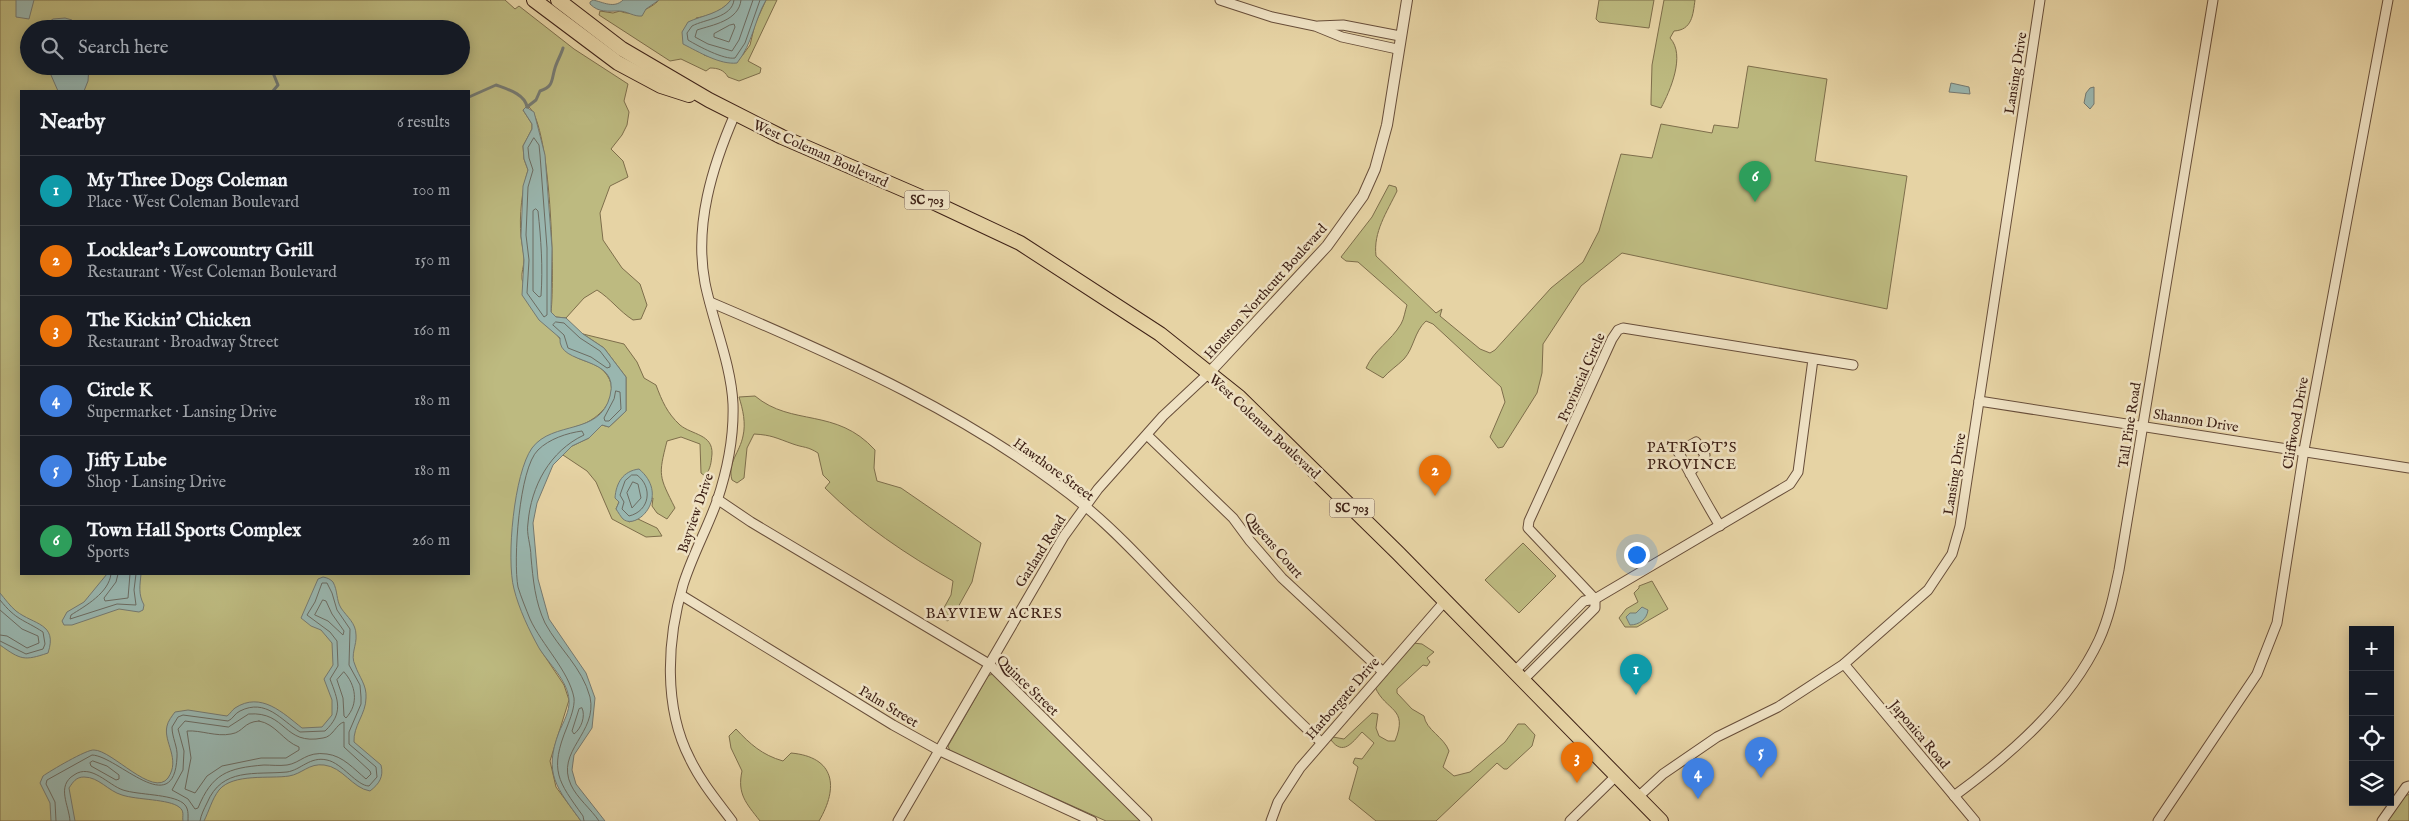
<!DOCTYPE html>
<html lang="en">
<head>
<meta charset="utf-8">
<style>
  :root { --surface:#171b24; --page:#20242c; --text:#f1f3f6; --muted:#9ea1a6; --line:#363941; --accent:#8c9099 }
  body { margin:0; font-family:"IM FELL English",serif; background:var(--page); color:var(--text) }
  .controls { position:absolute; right:15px; bottom:15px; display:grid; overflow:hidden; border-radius:0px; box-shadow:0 2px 12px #0003 }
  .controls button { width:45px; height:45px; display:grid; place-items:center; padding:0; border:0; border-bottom:1px solid var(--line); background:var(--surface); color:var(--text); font:25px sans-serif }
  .you { position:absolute; left:1636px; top:554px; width:18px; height:18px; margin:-12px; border:4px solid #fff; border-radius:50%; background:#1a73e8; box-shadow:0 0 0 8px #1a73e833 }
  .badge { display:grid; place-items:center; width:32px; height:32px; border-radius:50%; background:var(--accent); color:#fff; font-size:16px; font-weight:700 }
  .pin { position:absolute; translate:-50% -41px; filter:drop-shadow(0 1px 2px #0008) }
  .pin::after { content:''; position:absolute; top:26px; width:18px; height:15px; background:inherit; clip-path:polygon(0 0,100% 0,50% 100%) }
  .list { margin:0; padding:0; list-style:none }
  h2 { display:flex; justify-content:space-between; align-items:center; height:65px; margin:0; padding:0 20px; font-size:21px }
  h2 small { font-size:16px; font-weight:400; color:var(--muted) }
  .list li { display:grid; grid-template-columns:32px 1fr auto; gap:15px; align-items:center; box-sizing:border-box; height:70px; padding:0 20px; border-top:1px solid var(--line) }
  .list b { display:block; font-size:19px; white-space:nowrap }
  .list p { margin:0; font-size:16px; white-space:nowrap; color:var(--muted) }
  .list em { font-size:16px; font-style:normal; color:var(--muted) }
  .icon { flex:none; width:28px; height:28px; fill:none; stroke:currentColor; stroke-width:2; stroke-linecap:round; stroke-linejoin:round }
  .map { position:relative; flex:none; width:2409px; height:821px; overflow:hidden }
  .search { position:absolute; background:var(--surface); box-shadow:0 2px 12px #0003; left:20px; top:20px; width:450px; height:55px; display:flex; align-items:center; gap:12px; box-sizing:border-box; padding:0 18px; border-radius:28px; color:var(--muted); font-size:19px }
  .panel { position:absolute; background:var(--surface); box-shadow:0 2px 12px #0003; left:20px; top:90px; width:450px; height:485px; border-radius:0px }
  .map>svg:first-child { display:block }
  .green { fill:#bdba80; stroke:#7e6e4b; fill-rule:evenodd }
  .water { fill:#99b6af; stroke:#757a72 }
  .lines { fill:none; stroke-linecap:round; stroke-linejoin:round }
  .shore { stroke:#6c6c62; stroke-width:1 }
  .stream { stroke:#757a72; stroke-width:3 }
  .minor-casing { stroke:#684e3a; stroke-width:11 }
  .tertiary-casing { stroke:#684e3a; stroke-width:12 }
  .primary-casing { stroke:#3e2116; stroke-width:16 }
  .minor { stroke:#efe2c4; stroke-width:9 }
  .tertiary { stroke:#efe2c4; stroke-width:10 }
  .primary { stroke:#e6d3a4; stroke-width:14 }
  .labels { text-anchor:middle; stroke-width:5; stroke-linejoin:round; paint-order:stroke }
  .shield { fill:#efe2c4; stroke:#735b4a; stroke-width:1 }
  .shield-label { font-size:12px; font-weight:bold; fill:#3e2116 }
  .street-label { font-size:14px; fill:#3e2116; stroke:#efe2c4 }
  .neighbourhood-label { font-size:15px; letter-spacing:1px; fill:#3e2116; stroke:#efe2c4 }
</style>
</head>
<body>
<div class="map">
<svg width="2409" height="821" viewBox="0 0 2409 821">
  <rect width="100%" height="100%" fill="#e6d3a4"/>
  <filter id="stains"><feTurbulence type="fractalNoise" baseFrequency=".004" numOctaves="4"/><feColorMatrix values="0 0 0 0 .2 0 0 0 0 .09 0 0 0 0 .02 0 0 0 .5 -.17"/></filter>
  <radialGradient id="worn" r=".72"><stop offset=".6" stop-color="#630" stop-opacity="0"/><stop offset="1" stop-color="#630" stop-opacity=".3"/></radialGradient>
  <g class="green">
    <path d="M0,0H505L515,9L519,6L574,49L628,84L624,101L629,112L627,125L622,135L611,149L623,161L628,177L610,186L600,213L603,240L622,268L640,284L647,305L641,319L633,320C619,311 611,299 597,290L584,298L566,318L556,317L551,312C555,279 551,127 529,107L523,110L532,124V129L523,146L524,159L528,170C522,190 519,215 521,237C522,245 524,253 524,260C524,266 521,273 522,279C523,290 563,344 572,354C579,362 598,361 607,375C623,399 595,423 574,427L521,480L540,649L564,685L569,700L550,761L556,787L581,821H0ZM29,29H461V66H29ZM21,91H469V574H21Z"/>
    <path d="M659,0H731C723,11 709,16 696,18L704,55L722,61L742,56L750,45L755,24L766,0H777L748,61L761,68L760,73L739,81L728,77C724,70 718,68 710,68L706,71L681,59L670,61L599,15L600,11L613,13L620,11C631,17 651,9 659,0Z"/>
    <path d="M1599,0H1654L1649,28L1599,22L1596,19Z"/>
    <path d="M1664,0H1695C1693,15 1692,30 1674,31L1670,38C1686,55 1670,91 1661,108L1651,105V100L1652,65Z"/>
    <path d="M1748,66L1827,79L1815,161L1907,176L1887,309L1622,253L1581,286L1543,344L1542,373L1537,393L1503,447L1498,448L1490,437L1505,402L1501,387L1433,324L1426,321C1414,332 1414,348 1404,359C1397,366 1389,371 1383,378L1366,368C1374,350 1391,341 1401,324C1404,319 1405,311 1407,305L1358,262L1346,261L1341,257L1372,217L1389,185L1396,187L1397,191C1387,212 1373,232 1376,256L1436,313L1442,309L1440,316L1480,349L1490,353L1495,350L1551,288L1583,262L1599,231L1621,154L1652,158L1661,124L1712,133L1714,125L1738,128Z"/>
    <path d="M583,334L624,344L637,362L644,378L656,385C662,401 667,413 680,425C692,435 713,434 712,454C711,463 711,468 705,476L701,473L700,444L681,437L667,441C658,476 659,476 675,508L667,519L657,513L652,506L653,498L619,502L616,509L629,522L638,519L657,528L662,536L646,537L612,519L596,482L587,471L563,455L572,446L589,438L602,425L609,427L626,411V377L604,348Z"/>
    <path d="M755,396C792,427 836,407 875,450L874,468L877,481L901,488L981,543L972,582L952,618L947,621L940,615L951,595L953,581C907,555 862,525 825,488L830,482L823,475L818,453C807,446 804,448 793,444C776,438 772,435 754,434L747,448L744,478L737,483L732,480C727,463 740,452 743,436C746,423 743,410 739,397Z"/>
    <path d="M1523,543L1556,576L1519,613L1485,580Z"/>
    <path d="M1652,581L1668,609L1637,627H1625L1619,618L1626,609L1638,602L1634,593L1639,588V586Z"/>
    <path d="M1413,643L1422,644L1434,652L1427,658L1430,662L1427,666L1423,665L1397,689V693L1412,709L1424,716C1426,730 1444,737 1449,751L1443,767L1454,776L1470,772L1505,742L1518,724H1525L1535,735L1532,746L1507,769H1504L1497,763L1436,821H1376L1349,799L1358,767L1353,763L1355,758L1362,759L1374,743L1362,732C1352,743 1343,756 1331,740L1333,737L1344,739L1372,713L1378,714L1376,728L1379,736L1388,741H1395C1409,707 1386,712 1375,687Z"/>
    <path d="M992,674L995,675L1143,821H1106L950,751L948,746L988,676Z"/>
    <path d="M736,729C750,744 762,755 783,761L791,753C835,757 839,787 819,821H760C746,803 737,794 742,771L731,748L729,736Z"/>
    <path d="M2409,794V821H2387L2404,797Z"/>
  </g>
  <g class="water">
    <path d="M16,0H34L29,19L16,17Z"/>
    <path d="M593,0C603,2 614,9 623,0H659L646,9L642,16C634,17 627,11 619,11C608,11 599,13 590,4V2Z"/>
    <path d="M731,0H766C754,21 753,43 737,63C720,65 699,52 683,44L682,32L688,22C703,15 720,14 731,0Z"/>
    <path d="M65,18L72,20L79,29H39L53,19Z"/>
    <path d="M47,66H89L88,81L84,91H58Z"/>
    <path d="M1951,83L1969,87L1970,94L1949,92Z"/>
    <path d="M2094,87V104L2090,109L2084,103L2086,93L2090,88Z"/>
    <path d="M526,107L534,112L545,155L552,248L551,312L556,317L566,318L583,334L604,348L626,377V411L609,427L602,425L589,438L572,446L553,465L537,503L533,523L538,579L549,619L586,673L595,698L592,728L574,755L572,770L576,784L605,821H581C557,788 543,774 559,732C563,723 570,711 569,700C568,681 549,664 539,648C529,630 519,609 514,589C506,559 514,473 532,448C553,420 600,436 610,396C621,354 557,367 560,338L539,320L522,295L524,260L521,236L523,186L528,170L524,159L523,146L532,129V124L523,110Z"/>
    <path d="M639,469C671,496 637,531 623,519C621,517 618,512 616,509L619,502L615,498C616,483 623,471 639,469Z"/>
    <path d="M107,574H141C140,585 138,594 144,605L143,610L139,612L119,609L72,625H64L62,621L67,612L84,602Z"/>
    <path d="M323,577C328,578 330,579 333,582C338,591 336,600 341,608C347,617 356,623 356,635C357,645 350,655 355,665C359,677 367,685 366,698C366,714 353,726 354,742L381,765C384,777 379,784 370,791C352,788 343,767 324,765C309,763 302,774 289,776C270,779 233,773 219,790C212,799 209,811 204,821H183C182,816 185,811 179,807C169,799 137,800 122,795C108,791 99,777 84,777C76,777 73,782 69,788L75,821H51L50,803L40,783L43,776C50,771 87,749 94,750C112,750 153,798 168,778C181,759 163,742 167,726C168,721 172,716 175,712L188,710L227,716C231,713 232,710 235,708C261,691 283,713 302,728L322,727L332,715V700L324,679L333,665L332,643L321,630L311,626L301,618L318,579Z"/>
    <path d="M0,593C5,599 10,606 16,611C34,625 58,623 48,653C24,661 21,660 0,645Z"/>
    <path d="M1642,607L1648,610C1647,619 1639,625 1630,625L1626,617L1630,613H1636Z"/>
  </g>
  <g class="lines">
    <g class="shore">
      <path d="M734,0C732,18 705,19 692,26L687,33L688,40C698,46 724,60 735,58L745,43L760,0"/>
      <path d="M741,0C739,21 712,25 697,30L695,37L708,44L732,51L739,40L753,0"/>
      <path d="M730,25L734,24L735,27L729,42L714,37V34Z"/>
      <path d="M534,138L539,145L540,155L547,248V315L544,317L527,293L529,260L526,235L528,187L533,170L529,158L528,148Z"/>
      <path d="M536,209L538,211C541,239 543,267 541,296L539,297L533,291V211Z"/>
      <path d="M556,322L564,323L580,338L600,351L610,364V367L607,368L591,357L568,348L564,335L553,325Z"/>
      <path d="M616,391L620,392L621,409L609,421H605L604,418L614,399Z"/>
      <path d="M632,475H637C653,487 650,511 629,516L622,509L624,502L620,495L625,481Z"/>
      <path d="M633,482L638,484L641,498L632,508L627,493Z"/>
      <path d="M111,574C109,593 85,606 71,615L70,619L117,604L136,605L134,590L136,574"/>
      <path d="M118,574L116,582L104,598L105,601L128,598L130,574"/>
      <path d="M0,600C17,621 23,619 43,632L45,644L43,649L26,654L0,641"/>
      <path d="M323,600L326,601L332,614L344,631L343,635L328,621L315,615Z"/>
      <path d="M0,610L22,629L38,636L39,643L27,648L7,636L0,635"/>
      <path d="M344,672C356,685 359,704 346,718L344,716L343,698L337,680Z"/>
      <path d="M582,708C586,716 581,729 574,734L572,731L579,709Z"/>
      <path d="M249,714C287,711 283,746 323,738C333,737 336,724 344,722V747L370,771L371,774L366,779C354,769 343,756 327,754C306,751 301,763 287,765C279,766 271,765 264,765C227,768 212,774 198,808L195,809L188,799L172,790L183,770L184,751L178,729L185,721L228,727Z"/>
      <path d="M259,721C276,724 283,741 299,747V750L286,758H261L222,766L207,776L195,793L185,789L191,758L187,731C201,730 216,737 231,734C244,732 243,722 259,721Z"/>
      <path d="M93,761L107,766L119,775V779L116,780L91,766L90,763Z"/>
      <path d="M56,821L55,802L46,784L47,780L92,755C118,756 174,821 177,757C178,747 172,738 172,727L178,717L183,715L228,721C233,719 235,713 240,711C266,698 281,720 300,732L325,731C344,713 338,700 330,679L338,666L337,641L330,632L307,615L315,602L322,583H327L332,593L337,610L350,629L349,665L360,685L361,697V704L349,732V744L376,767L377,777L369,786C357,786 342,763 327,760C310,756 301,770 287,772C255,775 222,767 207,803C204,809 201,815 200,821"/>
      <path d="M70,821C69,805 56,786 74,775C91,763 108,785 123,790C138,795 171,794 183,803C189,808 188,814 188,821"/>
      <path d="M584,821L583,816C558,781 549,771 567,727C570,719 575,707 574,698C569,671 542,645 530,619C526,609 521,597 518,587C513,561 519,468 538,450C549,439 567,433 582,431L584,435C550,451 531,486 528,523C526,534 531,545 531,557C533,579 535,602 545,623C559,649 582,667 590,697C598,733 555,751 571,785C577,798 591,809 599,821"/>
    </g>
    <g class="stream">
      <path d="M271,68L278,85L273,91"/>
      <path d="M469,97L496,85C507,89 525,94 527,107L536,100L540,91C554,86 551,81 555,68C557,61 561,55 563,48"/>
    </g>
    <g class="minor-casing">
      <g id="minor">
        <path d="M1220,0L1272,17L1315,26L1342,37L1397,49"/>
        <path d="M1318,26L1343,25L1400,36"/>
        <path d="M710,302C842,358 974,416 1086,507C1121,536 1152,571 1184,604C1229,651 1273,698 1321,742"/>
        <path d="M1813,359L1798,472L1790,484L1595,599L1528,528L1529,521L1612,339L1618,330L1623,328L1853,365"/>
        <path d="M1979,401L2409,468"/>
        <path d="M1147,435L1233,518L1250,541L1282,578L1383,672"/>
        <path d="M1690,474C1693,465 1703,464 1705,455L1696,442L1678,452L1680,455C1693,479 1706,503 1720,526"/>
        <path d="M717,499L751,522L989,664L1147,821"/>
        <path d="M681,595L893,725L940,751L1092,821"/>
        <path d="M1844,664L1975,821"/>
        <path d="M1515,671L1584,601L1595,599V608L1523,680"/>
        <path d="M1954,796C2010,755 2069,704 2099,640C2109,618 2114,594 2119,570L2213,0"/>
        <path d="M1638,797L1663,774L1717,737L1778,707L1844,664L1928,590L1952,554L1960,526L2040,0"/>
        <path d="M732,821C717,801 701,782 690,759C663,707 667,639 683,585C692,556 707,529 717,501C727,471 734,435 733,404C731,363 713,323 705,283C694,225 712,167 735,114"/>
        <path d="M898,821L1064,536L1098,489L1163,416L1209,373"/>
        <path d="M1271,821L1278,802L1300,768L1445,601"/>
        <path d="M1570,821L1617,775"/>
        <path d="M2158,821L2257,674L2277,623L2304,450L2388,0"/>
        <path d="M2382,821L2406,787L2409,786"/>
      </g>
    </g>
    <g class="tertiary-casing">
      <path id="tertiary" d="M1209,373L1327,246L1363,196L1375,169L1387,125L1407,0"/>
    </g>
    <g class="primary-casing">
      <g id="primary">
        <path d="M534,0L618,63L661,86L689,95"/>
        <path d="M558,0L622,49L709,100L782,137L937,204L1020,243L1160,334L1239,397L1297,454L1398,553L1661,821"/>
      </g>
    </g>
    <use href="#minor" class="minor"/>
    <use href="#tertiary" class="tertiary"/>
    <use href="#primary" class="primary"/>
  </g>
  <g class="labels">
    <g class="shield">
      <rect x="904.5" y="190.5" width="45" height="19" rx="4"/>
      <rect x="1329.5" y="498.5" width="45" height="19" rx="4"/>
    </g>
    <g class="shield-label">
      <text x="927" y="204">SC 703</text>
      <text x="1352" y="512">SC 703</text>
    </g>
    <g class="street-label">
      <text transform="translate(2015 73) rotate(-81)" y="5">Lansing Drive</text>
      <text transform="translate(821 153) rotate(24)" y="5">West Coleman Boulevard</text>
      <text transform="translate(1265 291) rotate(-48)" y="5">Houston Northcutt Boulevard</text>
      <text transform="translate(1581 377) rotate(-66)" y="5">Provincial Circle</text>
      <text transform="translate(2196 420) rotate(9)" y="5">Shannon Drive</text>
      <text transform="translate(2295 423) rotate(-80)" y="5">Cliffwood Drive</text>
      <text transform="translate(2129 425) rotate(-81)" y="5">Tall Pine Road</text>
      <text transform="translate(1265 426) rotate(43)" y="5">West Coleman Boulevard</text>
      <text transform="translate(1054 469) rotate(36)" y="5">Hawthore Street</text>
      <text transform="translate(1954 474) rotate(-81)" y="5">Lansing Drive</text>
      <text transform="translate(695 513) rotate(-71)" y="5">Bayview Drive</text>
      <text transform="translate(1274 545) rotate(49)" y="5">Queens Court</text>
      <text transform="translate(1040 551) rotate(-58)" y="5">Garland Road</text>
      <text transform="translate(1028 685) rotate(44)" y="5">Quince Street</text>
      <text transform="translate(1342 698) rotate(-49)" y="5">Harborgate Drive</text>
      <text transform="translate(889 706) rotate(31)" y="5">Palm Street</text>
      <text transform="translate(1920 734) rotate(50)" y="5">Japonica Road</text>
    </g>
    <g class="neighbourhood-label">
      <text x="1692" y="452">PATRIOT'S<tspan x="1692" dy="17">PROVINCE</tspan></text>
      <text x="994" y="618">BAYVIEW ACRES</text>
    </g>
  </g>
  <rect width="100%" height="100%" filter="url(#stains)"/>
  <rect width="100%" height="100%" fill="url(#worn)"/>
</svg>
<div class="controls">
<button>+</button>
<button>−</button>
<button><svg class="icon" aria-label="locate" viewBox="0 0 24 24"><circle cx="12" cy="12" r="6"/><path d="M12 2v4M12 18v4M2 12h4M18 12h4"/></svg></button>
<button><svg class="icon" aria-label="layers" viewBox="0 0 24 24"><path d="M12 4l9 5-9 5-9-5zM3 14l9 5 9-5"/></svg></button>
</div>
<div class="you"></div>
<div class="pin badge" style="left:1636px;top:695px;background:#0f9aa8">1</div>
<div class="pin badge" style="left:1435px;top:496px;background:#e8710a">2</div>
<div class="pin badge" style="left:1577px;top:783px;background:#e8710a">3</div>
<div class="pin badge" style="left:1698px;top:799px;background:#3f7fe0">4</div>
<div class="pin badge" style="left:1761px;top:778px;background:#3f7fe0">5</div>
<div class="pin badge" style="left:1755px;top:202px;background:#2e9e5b">6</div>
<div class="search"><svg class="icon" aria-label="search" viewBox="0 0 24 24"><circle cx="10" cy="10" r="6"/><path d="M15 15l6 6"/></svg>Search here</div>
<section class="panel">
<h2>Nearby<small>6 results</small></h2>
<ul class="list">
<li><span class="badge" style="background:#0f9aa8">1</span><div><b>My Three Dogs Coleman</b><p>Place · West Coleman Boulevard</p></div><em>100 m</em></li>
<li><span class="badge" style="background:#e8710a">2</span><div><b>Locklear's Lowcountry Grill</b><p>Restaurant · West Coleman Boulevard</p></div><em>150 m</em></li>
<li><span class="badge" style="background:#e8710a">3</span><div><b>The Kickin' Chicken</b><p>Restaurant · Broadway Street</p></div><em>160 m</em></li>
<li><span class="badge" style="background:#3f7fe0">4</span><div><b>Circle K</b><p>Supermarket · Lansing Drive</p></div><em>180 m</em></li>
<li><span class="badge" style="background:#3f7fe0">5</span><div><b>Jiffy Lube</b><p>Shop · Lansing Drive</p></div><em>180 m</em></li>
<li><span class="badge" style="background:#2e9e5b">6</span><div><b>Town Hall Sports Complex</b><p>Sports</p></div><em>260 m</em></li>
</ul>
</section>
</div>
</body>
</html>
